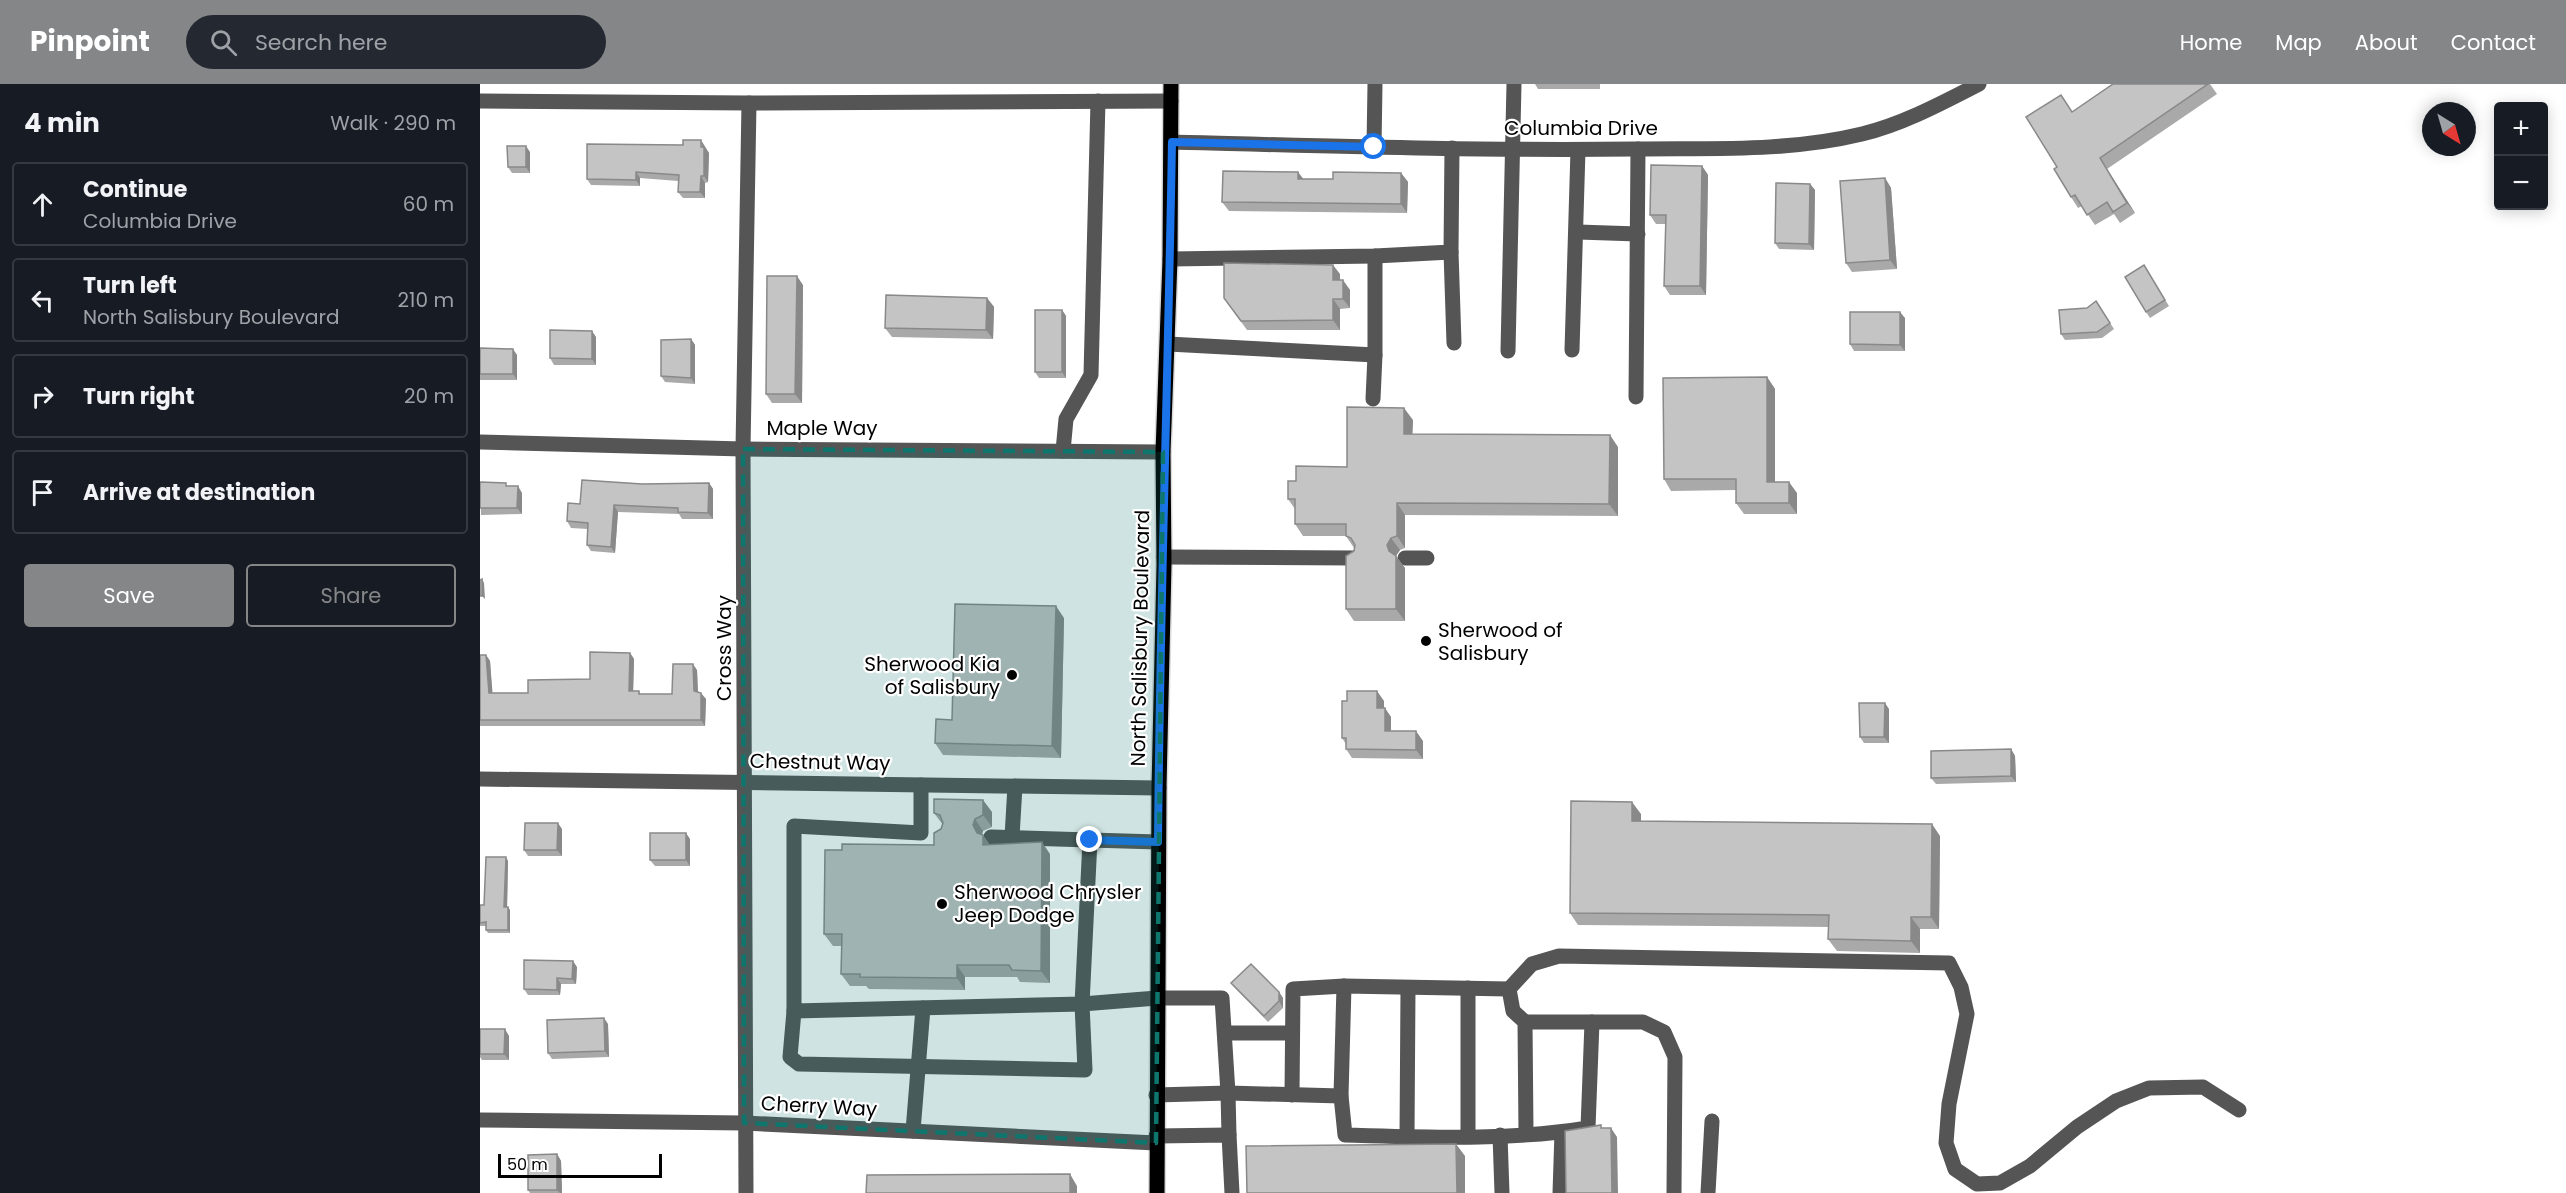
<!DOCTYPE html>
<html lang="en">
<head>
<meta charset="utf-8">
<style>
  :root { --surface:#171b24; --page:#242831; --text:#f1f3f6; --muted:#9ea1a6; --line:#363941; --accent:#858687 }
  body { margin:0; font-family:Poppins,sans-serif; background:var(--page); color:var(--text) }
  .controls { position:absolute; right:18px; top:18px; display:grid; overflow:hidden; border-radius:6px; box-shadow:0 3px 15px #0003 }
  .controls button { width:54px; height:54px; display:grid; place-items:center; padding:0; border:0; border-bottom:2px solid var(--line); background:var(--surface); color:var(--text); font:30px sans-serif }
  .compass { position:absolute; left:1942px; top:18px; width:54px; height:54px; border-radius:50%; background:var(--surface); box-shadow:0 3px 15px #0003; rotate:143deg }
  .scale { position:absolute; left:18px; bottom:15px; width:164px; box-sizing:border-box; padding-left:6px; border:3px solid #000; border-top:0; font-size:16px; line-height:21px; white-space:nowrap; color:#000; -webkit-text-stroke:4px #fff; paint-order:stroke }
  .stop { position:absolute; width:18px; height:18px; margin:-14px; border:4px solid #1a73e8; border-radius:50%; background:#fff }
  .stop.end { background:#1a73e8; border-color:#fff; box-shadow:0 2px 6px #0008 }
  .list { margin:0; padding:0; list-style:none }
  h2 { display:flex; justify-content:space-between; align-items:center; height:78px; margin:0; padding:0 24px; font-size:26px }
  h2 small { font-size:20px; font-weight:400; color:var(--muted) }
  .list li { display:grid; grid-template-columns:39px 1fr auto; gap:18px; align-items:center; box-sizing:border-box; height:84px; margin:0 12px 12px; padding:0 12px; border:2px solid var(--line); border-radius:6px }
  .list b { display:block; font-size:22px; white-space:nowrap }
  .list p { margin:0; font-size:20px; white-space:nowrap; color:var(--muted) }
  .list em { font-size:20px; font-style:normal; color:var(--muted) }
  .actions { display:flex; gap:12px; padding:18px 24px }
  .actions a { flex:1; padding:14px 0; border:2px solid var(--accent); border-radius:6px; text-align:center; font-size:21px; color:var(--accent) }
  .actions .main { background:var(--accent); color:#fff }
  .icon { flex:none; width:33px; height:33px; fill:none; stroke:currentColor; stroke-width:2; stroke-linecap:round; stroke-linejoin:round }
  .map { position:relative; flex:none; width:2086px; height:1109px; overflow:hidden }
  header { display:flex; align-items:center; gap:36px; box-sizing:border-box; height:84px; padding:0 30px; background:var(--accent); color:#fff }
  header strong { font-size:28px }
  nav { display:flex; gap:33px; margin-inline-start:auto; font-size:21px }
  .search { width:420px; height:54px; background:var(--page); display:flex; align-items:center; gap:15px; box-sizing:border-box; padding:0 21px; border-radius:33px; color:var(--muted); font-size:22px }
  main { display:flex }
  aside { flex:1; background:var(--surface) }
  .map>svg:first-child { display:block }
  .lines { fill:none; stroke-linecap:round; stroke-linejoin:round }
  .major-casing { stroke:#dbdbdb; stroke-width:18 }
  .minor { stroke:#555; stroke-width:15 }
  .major { stroke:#000; stroke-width:15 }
  .wall { fill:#a9a9a9 }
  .shaded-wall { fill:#898989 }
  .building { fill:#c4c4c4; stroke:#898989; stroke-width:1.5 }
  .route { stroke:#1a73e8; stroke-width:8 }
  .marked { fill:#0f766e; fill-opacity:0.2; stroke:#0f766e; stroke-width:4.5; stroke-dasharray:12 8; stroke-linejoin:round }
  .poi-dot { fill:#000; stroke:#fff; stroke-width:2 }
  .labels { text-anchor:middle; stroke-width:4.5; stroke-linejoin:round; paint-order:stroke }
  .street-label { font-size:20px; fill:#000; stroke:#fff }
  .poi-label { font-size:20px; fill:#000; stroke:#fff; text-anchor:start }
</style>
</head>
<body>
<header>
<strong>Pinpoint</strong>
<div class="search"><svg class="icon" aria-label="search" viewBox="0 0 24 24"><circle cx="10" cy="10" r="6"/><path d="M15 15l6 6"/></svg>Search here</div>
<nav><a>Home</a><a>Map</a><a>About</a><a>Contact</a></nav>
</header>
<main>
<aside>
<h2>4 min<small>Walk · 290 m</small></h2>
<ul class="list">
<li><svg class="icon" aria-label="ahead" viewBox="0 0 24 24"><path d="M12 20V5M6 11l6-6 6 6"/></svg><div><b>Continue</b><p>Columbia Drive</p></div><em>60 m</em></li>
<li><svg class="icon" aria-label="left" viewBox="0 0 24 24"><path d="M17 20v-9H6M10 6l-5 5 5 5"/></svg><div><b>Turn left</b><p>North Salisbury Boulevard</p></div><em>210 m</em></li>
<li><svg class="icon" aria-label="right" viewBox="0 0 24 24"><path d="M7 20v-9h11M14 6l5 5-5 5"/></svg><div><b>Turn right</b></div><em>20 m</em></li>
<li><svg class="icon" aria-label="arrive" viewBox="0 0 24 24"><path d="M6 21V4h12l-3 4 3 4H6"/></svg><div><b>Arrive at destination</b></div></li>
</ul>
<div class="actions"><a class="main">Save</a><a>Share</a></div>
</aside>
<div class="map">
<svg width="2086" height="1109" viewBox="0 0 2086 1109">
  <rect width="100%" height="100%" fill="#fff"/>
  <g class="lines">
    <g class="major-casing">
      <path id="major" d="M677,1109L679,704L684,481L683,368L690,175L691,0"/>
    </g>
    <g class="minor">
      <path d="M0,17L269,19L691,17"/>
      <path d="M692,58C846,62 1001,67 1156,65C1231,64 1308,68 1382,50C1423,40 1462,19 1499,0"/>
      <path d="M894,63L895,0"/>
      <path d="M1098,148L1158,150"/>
      <path d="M971,168L974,259"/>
      <path d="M690,175L895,172L971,168L972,64"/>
      <path d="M688,260L895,271V172"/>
      <path d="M1092,266L1098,66"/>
      <path d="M1028,267L1034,0"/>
      <path d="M1156,313L1158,65"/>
      <path d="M893,315L895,271"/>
      <path d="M0,358L263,365L683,368"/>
      <path d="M583,367L586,335L611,291L618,17"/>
      <path d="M684,473L874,474"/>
      <path d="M925,474H947"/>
      <path d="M0,695L679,704"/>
      <path d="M441,701V749L314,742V927L602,920L610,756L511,753"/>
      <path d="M532,753L535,702"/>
      <path d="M610,756L678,758"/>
      <path d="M988,904V1052"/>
      <path d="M1029,905L864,902L861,1012L865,1051C945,1053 1029,1057 1108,1044L1112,938"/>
      <path d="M314,927L310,973L319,980L605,986L602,920L677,914H742L748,1009L861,1012"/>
      <path d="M1045,938H1163L1184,948L1195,973L1194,1109"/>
      <path d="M746,949H812"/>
      <path d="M676,1011L748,1009L749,1051"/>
      <path d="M812,1011L813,905L864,902"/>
      <path d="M0,1036L264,1039L676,1059"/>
      <path d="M433,1047L443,924"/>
      <path d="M1046,1049L1045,938L1033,927L1029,905L1052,880L1079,872L1469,879L1481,903L1487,930L1469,1020L1466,1059L1475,1085L1497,1100L1520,1099L1550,1082L1597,1043L1636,1017L1669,1004L1723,1003L1759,1026"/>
      <path d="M1020,1051L1022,1109"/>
      <path d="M676,1052L749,1051L752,1109"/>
      <path d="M927,1053L928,904"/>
      <path d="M266,1109L263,365L269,19"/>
      <path d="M1080,1109L1082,1048"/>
      <path d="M1228,1109L1232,1037"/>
    </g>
    <use href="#major" class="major"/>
  </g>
  <g class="wall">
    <path d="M1055,0H1120V5H1058Z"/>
    <path d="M1633,0H1730L1737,10L1627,85L1655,129L1640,139L1634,130L1615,141L1602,122L1598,124L1591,113L1577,83L1592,28Z"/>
    <path d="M225,62V64L229,69L228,98L225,99V114H203L198,108V97L160,94V102L111,101L107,95Z"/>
    <path d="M50,68V89H32L28,83Z"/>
    <path d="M1222,82L1228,91L1226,211H1190L1184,202L1186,140H1176L1170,131Z"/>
    <path d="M921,89L928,98L927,129L749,127L742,118L824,95H853Z"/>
    <path d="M1405,94L1411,104L1417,185L1372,188L1366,179Z"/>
    <path d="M1330,100L1335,106L1334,166L1299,165L1295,159Z"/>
    <path d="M1668,188L1689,222L1670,234L1666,228Z"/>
    <path d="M860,190V196L870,206V224L860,225V246H767L744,214Z"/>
    <path d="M323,201L322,319H292L286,310Z"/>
    <path d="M507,214L514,223L513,255L412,253L405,244Z"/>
    <path d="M1616,217L1634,245L1622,254L1585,256L1581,250L1607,224Z"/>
    <path d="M582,226L586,232V294H559L555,288Z"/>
    <path d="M1425,234V267H1374L1370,260Z"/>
    <path d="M116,253V281H74L70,274Z"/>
    <path d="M211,255L215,261V300L185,298L181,292Z"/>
    <path d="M0,264L37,271V296H0Z"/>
    <path d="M1287,293L1295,305V398L1317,409V430H1264L1256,419V406L1191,407L1184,395Z"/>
    <path d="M933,336L932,350L1138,363V432L925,431V464L920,466L916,472L925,484V537H874L866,525L874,464L866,452H823L815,440V425L808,415L816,397L867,383Z"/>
    <path d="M0,398L42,409V430L1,431Z"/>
    <path d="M229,399L233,405V435H202L199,430L138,428L135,469L111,467L107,461L108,445L91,444L87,437L100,420L162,400Z"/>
    <path d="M584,534L581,674L463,671L455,659L472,636Z"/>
    <path d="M150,569L154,575L153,607H159L160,610H192L217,586L218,608L226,615L225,642H0V571H6L10,577L12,609H48L110,595Z"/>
    <path d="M904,617V624L911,633V647L943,657V675L872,674L866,665V660L862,654Z"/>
    <path d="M1409,625V659H1384L1380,653Z"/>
    <path d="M1531,665L1535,672L1536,698L1456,700L1451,694Z"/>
    <path d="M512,728V743L503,747L502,750L510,761L570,770V899L540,898L537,893H485V906L389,905L386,902H370L361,890V862H353L344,850L362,766L454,761L463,741L454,729Z"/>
    <path d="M1161,730V738L1460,752L1459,845H1440V869L1357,867L1348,855L1349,843L1098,841L1090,829Z"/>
    <path d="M82,745V772H48L44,766Z"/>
    <path d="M210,755V782H175L170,776Z"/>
    <path d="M28,777L27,823L30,826V849H8L6,846V842H0V821H4Z"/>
    <path d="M97,883L96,900H81L80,911H48L44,905Z"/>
    <path d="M751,899L799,908L803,914V924L788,938L756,905Z"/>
    <path d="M128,940L129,973L72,975L68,969Z"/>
    <path d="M0,945L29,952V976H2L0,973Z"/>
    <path d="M77,1070L81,1077L82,1109H50L48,1106Z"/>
  </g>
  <g class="shaded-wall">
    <path d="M221,56L229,69L228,98L224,92Z"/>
    <path d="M46,62L50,68V89L46,83Z"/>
    <path d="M1620,74L1655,129L1647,119Z"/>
    <path d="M1222,82L1228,91L1226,211L1220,202Z"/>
    <path d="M156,88L160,94V102L156,96Z"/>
    <path d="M818,88L825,97L818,95Z"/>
    <path d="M921,89L928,98L927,129L921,120Z"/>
    <path d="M221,92L225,99V114L220,108Z"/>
    <path d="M1405,94L1411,104L1417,185L1410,176Z"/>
    <path d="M1330,100L1335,106L1334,166L1329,160Z"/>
    <path d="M853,181L860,190V206L853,196Z"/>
    <path d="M317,192L323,201L322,319L315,310Z"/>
    <path d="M863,196L870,206V224L863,215Z"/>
    <path d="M507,214L514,223L513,255L506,246Z"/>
    <path d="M853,215L860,225V246L853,236Z"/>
    <path d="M582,226L586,232V294L582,288Z"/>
    <path d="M1420,228L1425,234V267L1420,261Z"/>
    <path d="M112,247L116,253V281L112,275Z"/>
    <path d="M211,255L215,261V300L211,294Z"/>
    <path d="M33,265L37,271V296L33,290Z"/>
    <path d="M1287,293L1295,305V409L1287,398Z"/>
    <path d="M924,324L933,336L932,362L924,350Z"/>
    <path d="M1130,351L1138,363V432L1129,420Z"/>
    <path d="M1309,398L1317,409V430L1309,419Z"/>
    <path d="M229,399L233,405V435L228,429Z"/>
    <path d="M38,402L42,409V430L37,424Z"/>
    <path d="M917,419L925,431V464L917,452Z"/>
    <path d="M134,421L138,428L135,469L131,463Z"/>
    <path d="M911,454L920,466L915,473L916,472L925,484V537L916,525L907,461Z"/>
    <path d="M2,495L4,499L5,515L2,512Z"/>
    <path d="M576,522L584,534L581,674L572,662Z"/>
    <path d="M150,569L154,575L153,613L149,607Z"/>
    <path d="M6,571L10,577L13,615L9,609Z"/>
    <path d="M213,580L217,586L218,613L214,607Z"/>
    <path d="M897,607L904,617V633L897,624Z"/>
    <path d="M221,609L226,615L225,642L221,636Z"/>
    <path d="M1405,619L1409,625V659L1404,653Z"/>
    <path d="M905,624L911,633V656L905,647Z"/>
    <path d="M936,647L943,657V675L936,666Z"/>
    <path d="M1531,665L1535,672L1536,698L1531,692Z"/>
    <path d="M503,716L512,728V743L503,731Z"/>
    <path d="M1152,718L1161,730V749L1152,737Z"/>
    <path d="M495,735L503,747L501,753L503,751L511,763L503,761L493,741Z"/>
    <path d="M78,739L82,745V772L77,766Z"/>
    <path d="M1452,740L1460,752L1459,845L1451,833Z"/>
    <path d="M206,749L210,755V782L206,776Z"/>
    <path d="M562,758L570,770V899L561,887Z"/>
    <path d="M26,773L28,777L27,826L24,823Z"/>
    <path d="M28,823L30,826V849L28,846Z"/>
    <path d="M1431,833L1440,845V869L1431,857Z"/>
    <path d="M93,877L97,883L96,900L92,895Z"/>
    <path d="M477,881L485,893V906L477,894Z"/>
    <path d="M77,894L81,900L80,911L77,906Z"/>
    <path d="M799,908L803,914V924L799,917Z"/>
    <path d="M124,934L128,940L129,973L125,967Z"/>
    <path d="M25,945L29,952V976L24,970Z"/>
    <path d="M1131,1044L1137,1053L1138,1109H1132Z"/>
    <path d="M976,1060L985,1072V1109H977Z"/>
    <path d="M77,1070L81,1077L82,1109H80L77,1106Z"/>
    <path d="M590,1090L597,1102V1109H590Z"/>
  </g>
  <g class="building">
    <path d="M1633,0H1728L1620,74L1647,119L1633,128L1627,118L1607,131L1595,111L1591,113L1574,85L1577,83L1546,33L1581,11L1592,28Z"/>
    <path d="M203,56H221V63H224V92H221L220,108H198L199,91L156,88V96L107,95V60L203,61Z"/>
    <path d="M27,62H46V83H28Z"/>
    <path d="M1171,81L1222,82L1220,202H1184L1186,131H1170Z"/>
    <path d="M743,87L818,88V95H853V88L921,89V120L742,118Z"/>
    <path d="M1405,94L1410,176L1366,179L1360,97Z"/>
    <path d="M1296,99L1330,100L1329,160L1295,159Z"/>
    <path d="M744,179L853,181V196H863V215H853V236L761,237L744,214Z"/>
    <path d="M1664,181L1685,216L1666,228L1645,193Z"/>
    <path d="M287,192H317L315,310H286Z"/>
    <path d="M406,211L507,214L506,246L405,244Z"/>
    <path d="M1616,217L1630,239L1617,248L1581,250L1579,226L1607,224Z"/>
    <rect x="555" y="226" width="27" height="62"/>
    <path d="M1370,228H1420V261L1370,260Z"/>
    <path d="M70,246L112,247V275L70,274Z"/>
    <path d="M211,255V294L181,292V256Z"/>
    <path d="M0,264L33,265V290H0Z"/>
    <path d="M1287,293V398H1309V419H1256V395H1184L1183,294Z"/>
    <path d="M867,323L924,324V350L1130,351L1129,420L917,419V452L911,454L907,461L909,467L916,472V525H866V472L874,467L875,461L871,454L866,452V440H815V415H808V397H816V382L867,383Z"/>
    <path d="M102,396L162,400L229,399L228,429L198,428V424L134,421L131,463L107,461L108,439L87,437L88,419L100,420Z"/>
    <path d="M0,398L26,399V402H38L37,424H0Z"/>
    <path d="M2,495V512H0V496Z"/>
    <path d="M475,520L576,522L572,662L455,659L456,635L472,636Z"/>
    <path d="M110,568L150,569L149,607H159V610H192L193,580H213L214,607L221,609V636H0V571H6L9,609H48V596L110,595Z"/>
    <path d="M867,607H897V624H905V647H936V666L866,665V654H862V617H867Z"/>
    <path d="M1379,619H1405L1404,653H1380Z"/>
    <path d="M1531,665V692L1451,694V667Z"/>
    <path d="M454,715L503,716V731L495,735L493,741L497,749L503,751V761L562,758L561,887L532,886L529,881H477V894L380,893V890H361L362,850H344L345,766H362V760L454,761V749L461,745L463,739L460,731L454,729Z"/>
    <path d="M1091,717L1152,718V737L1452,740L1451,833H1431V857L1348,855L1349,831L1090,829Z"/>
    <path d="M45,739H78L77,766H44Z"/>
    <rect x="170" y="749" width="36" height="27"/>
    <path d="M6,773H26L24,823H28V846H6V838L0,839V821H4Z"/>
    <path d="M44,876L93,877L92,895L77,894V906L44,905Z"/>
    <path d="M771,880L799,908V917L784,932L751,899Z"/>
    <path d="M124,934L125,967L68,969L67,936Z"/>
    <path d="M0,945H25L24,970H0Z"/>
    <path d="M1121,1041V1044H1131L1132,1109H1086L1085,1047Z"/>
    <path d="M976,1060L977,1109H767L766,1062Z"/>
    <path d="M77,1070V1106H48V1071Z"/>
    <path d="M590,1090V1109H386L387,1091Z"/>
  </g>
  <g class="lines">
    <path class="route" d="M610,756L678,758C680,525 688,291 692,58L894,63"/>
  </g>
  <path class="marked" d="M263,365L683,368L676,1059L264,1039Z"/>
  <g class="poi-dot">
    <circle cx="946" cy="557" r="6"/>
    <circle cx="532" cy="591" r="6"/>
    <circle cx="462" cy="820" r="6"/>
  </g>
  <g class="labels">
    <g class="street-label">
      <text x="1101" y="51">Columbia Drive</text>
      <text x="342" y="351">Maple Way</text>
      <text transform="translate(660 554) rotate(-89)" y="7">North Salisbury Boulevard</text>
      <text transform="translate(244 564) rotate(-90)" y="7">Cross Way</text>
      <text transform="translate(340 678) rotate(1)" y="7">Chestnut Way</text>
      <text transform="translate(339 1022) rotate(3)" y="7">Cherry Way</text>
    </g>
    <g class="poi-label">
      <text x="958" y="553">Sherwood of<tspan x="958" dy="23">Salisbury</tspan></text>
      <text x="520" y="587" text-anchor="end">Sherwood Kia<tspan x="520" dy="23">of Salisbury</tspan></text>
      <text x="474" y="815">Sherwood Chrysler<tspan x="474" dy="23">Jeep Dodge</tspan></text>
    </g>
  </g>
</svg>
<div class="controls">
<button>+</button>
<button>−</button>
</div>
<svg class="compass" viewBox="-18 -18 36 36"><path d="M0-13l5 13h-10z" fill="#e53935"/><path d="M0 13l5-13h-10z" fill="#9ea1a6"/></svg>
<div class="scale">50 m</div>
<div class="stop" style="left:894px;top:63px"></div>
<div class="stop end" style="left:610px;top:756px"></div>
</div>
</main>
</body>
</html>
